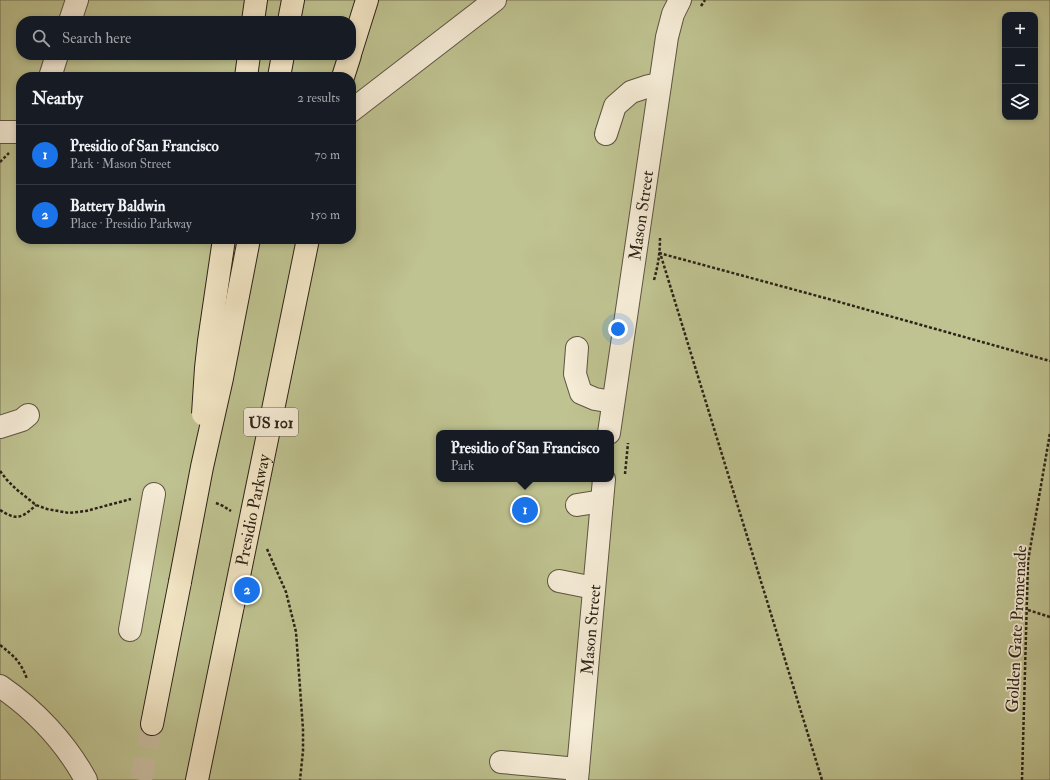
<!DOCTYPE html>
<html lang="en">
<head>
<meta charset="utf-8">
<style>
  :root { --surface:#171b24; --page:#242831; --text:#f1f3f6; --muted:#9ea1a6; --line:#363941; --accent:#1a73e8 }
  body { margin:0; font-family:"IM FELL Double Pica",serif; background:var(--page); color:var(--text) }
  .controls { position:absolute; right:12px; top:12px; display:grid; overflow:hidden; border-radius:8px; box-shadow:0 2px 6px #0003 }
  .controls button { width:36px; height:36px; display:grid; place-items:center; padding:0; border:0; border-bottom:1px solid var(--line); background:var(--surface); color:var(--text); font:20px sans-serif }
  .you { position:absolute; left:618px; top:329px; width:14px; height:14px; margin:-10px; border:3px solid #fff; border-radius:50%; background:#1a73e8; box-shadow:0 0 0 6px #1a73e833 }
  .badge { display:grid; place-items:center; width:26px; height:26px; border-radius:50%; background:var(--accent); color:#fff; font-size:13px; font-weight:700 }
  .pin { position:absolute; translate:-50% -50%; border:2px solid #fff; box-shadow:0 1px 4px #0006 }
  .popup { position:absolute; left:436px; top:430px; width:178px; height:52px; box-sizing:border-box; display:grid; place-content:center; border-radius:8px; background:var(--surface); filter:drop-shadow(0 1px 3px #0005); font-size:13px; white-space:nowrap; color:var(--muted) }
  .popup b { font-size:15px; color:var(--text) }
  .popup::after { content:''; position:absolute; left:50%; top:100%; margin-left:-8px; border:8px solid transparent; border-top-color:var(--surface) }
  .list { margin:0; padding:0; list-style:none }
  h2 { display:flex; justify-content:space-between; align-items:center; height:52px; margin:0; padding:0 16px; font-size:17px }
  h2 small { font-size:13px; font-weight:400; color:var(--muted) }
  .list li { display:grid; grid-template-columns:26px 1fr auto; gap:12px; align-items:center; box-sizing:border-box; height:60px; padding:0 16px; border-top:1px solid var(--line) }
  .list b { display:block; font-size:15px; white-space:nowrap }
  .list p { margin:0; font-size:13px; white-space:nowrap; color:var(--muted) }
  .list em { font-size:13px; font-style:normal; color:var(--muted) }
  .icon { flex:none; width:22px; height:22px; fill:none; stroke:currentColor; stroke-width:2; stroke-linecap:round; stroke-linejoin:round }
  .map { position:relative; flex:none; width:1050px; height:780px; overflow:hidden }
  .search { position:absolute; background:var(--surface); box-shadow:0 2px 6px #0003; left:16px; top:16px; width:340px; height:44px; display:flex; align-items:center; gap:10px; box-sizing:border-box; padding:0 14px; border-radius:16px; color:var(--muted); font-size:15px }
  .panel { position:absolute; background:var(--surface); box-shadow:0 2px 6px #0003; left:16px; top:72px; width:340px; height:172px; border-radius:16px }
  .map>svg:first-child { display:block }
  .green { fill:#bfc391; stroke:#767354; fill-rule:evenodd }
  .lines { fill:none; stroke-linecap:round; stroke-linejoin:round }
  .highway-tunnel { stroke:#cabea2; stroke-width:22; stroke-dasharray:22 11; stroke-linecap:butt }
  .minor-casing { stroke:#5e5443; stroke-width:24 }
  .highway-casing { stroke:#2c2318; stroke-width:24 }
  .path { stroke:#2c2318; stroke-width:2.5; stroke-dasharray:3 2; stroke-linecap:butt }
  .minor { stroke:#f7eed9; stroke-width:22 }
  .highway { stroke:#f2e5c4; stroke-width:22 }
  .highway-bridge-casing { stroke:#2c2318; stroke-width:24; stroke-linecap:butt }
  .highway-bridge { stroke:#f2e5c4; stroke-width:22 }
  .labels { text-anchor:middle; stroke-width:3.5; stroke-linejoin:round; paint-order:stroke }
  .shield { fill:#f7eed9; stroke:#696052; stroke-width:1 }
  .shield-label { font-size:16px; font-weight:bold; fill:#2c2318 }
  .street-label { font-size:17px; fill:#2c2318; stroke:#f7eed9 }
</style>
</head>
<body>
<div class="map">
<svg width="1050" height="780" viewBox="0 0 1050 780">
  <rect width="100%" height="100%" fill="#f2e5c4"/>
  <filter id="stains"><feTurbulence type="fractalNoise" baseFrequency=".005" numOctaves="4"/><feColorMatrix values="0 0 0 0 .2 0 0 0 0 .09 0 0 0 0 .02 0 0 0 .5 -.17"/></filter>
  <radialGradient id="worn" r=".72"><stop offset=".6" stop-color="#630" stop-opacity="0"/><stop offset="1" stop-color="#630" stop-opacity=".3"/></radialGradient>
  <path class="green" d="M0,0H1050V780H0ZM1005,15H1035V117H1005ZM21,21H351V55H21ZM21,77H351V239H21ZM439,433H611V479H439Z"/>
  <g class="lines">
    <path class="highway-tunnel" d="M141,780L152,724"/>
    <g class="minor-casing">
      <g id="minor">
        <path d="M70,21L77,0"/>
        <path d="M50,77L57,55"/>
        <path d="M351,111L495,0"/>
        <path d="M0,132H21"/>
        <path d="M606,134L615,106L631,92L649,86L660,84"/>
        <path d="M577,348L575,374L581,393L595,399L613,402"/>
        <path d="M0,427L22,420L28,415"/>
        <path id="s1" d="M609,433L667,37L673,14L680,0"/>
        <path d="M577,505L602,501"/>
        <path d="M559,581L594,588"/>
        <path d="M130,630L154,494"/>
        <path d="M0,686C35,710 66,743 86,780"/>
        <path d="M501,762L578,769"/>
        <path id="s2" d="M577,780L604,479"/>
      </g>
    </g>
    <g class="highway-casing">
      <g id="highway">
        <path d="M253,21L256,0"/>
        <path d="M289,21L293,0"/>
        <path d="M351,51L367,0"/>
        <path d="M246,77L249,55"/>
        <path d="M279,77L283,55"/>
        <path d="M343,77L350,55"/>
        <path d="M152,724L180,582"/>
        <path d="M197,780L233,605"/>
      </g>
    </g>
    <g class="path">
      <path d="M701,6L705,0"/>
      <path d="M0,162L9,153"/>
      <path d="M659,253L825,298L1050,361"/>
      <path d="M661,256L822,780"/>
      <path d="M654,280C658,266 660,253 660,238"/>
      <path d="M0,471L7,480L16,489L36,505L47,509L69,513L86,511L131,499"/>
      <path d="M625,474L628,443"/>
      <path d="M216,503L223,506L231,511"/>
      <path d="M0,510C17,521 22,518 36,505"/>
      <path d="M267,549L286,592L296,632L303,729V751L300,780"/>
      <path d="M1028,610L1050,617"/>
      <path d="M0,645C14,656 21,662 27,679"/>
      <path d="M1022,780L1028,561L1050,433"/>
    </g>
    <use href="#minor" class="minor"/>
    <use href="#highway" class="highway"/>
    <g class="highway-bridge-casing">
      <g id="highway-bridge">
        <path d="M203,414L206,368L209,341L224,239"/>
        <path d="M180,582L202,467L222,378L249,239"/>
        <path id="s3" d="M233,605L308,239"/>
      </g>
    </g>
    <use href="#highway-bridge" class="highway-bridge"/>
  </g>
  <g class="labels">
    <rect class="shield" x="244" y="408" width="54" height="28" rx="3"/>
    <g class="shield-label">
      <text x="271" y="428">US 101</text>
    </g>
    <g class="street-label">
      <text dy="6" stroke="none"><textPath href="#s1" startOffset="220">Mason Street</textPath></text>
      <text dy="6" stroke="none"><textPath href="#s3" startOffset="97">Presidio Parkway</textPath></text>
      <text dy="6" stroke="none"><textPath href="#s2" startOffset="151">Mason Street</textPath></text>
      <text transform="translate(1016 629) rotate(-87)" y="6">Golden Gate Promenade</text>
    </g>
  </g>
  <rect width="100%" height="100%" filter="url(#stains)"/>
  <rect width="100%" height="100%" fill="url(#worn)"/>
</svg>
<div class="controls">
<button>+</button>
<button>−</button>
<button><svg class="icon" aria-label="layers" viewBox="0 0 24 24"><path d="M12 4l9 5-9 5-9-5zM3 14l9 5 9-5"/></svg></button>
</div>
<div class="you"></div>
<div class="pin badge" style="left:525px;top:510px">1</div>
<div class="popup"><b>Presidio of San Francisco</b>Park</div>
<div class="pin badge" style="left:247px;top:590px">2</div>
<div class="search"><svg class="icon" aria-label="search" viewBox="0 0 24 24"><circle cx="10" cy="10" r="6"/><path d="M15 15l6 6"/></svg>Search here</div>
<section class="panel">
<h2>Nearby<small>2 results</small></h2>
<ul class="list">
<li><span class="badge">1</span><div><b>Presidio of San Francisco</b><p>Park · Mason Street</p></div><em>70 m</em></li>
<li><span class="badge">2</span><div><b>Battery Baldwin</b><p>Place · Presidio Parkway</p></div><em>150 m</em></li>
</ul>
</section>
</div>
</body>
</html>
